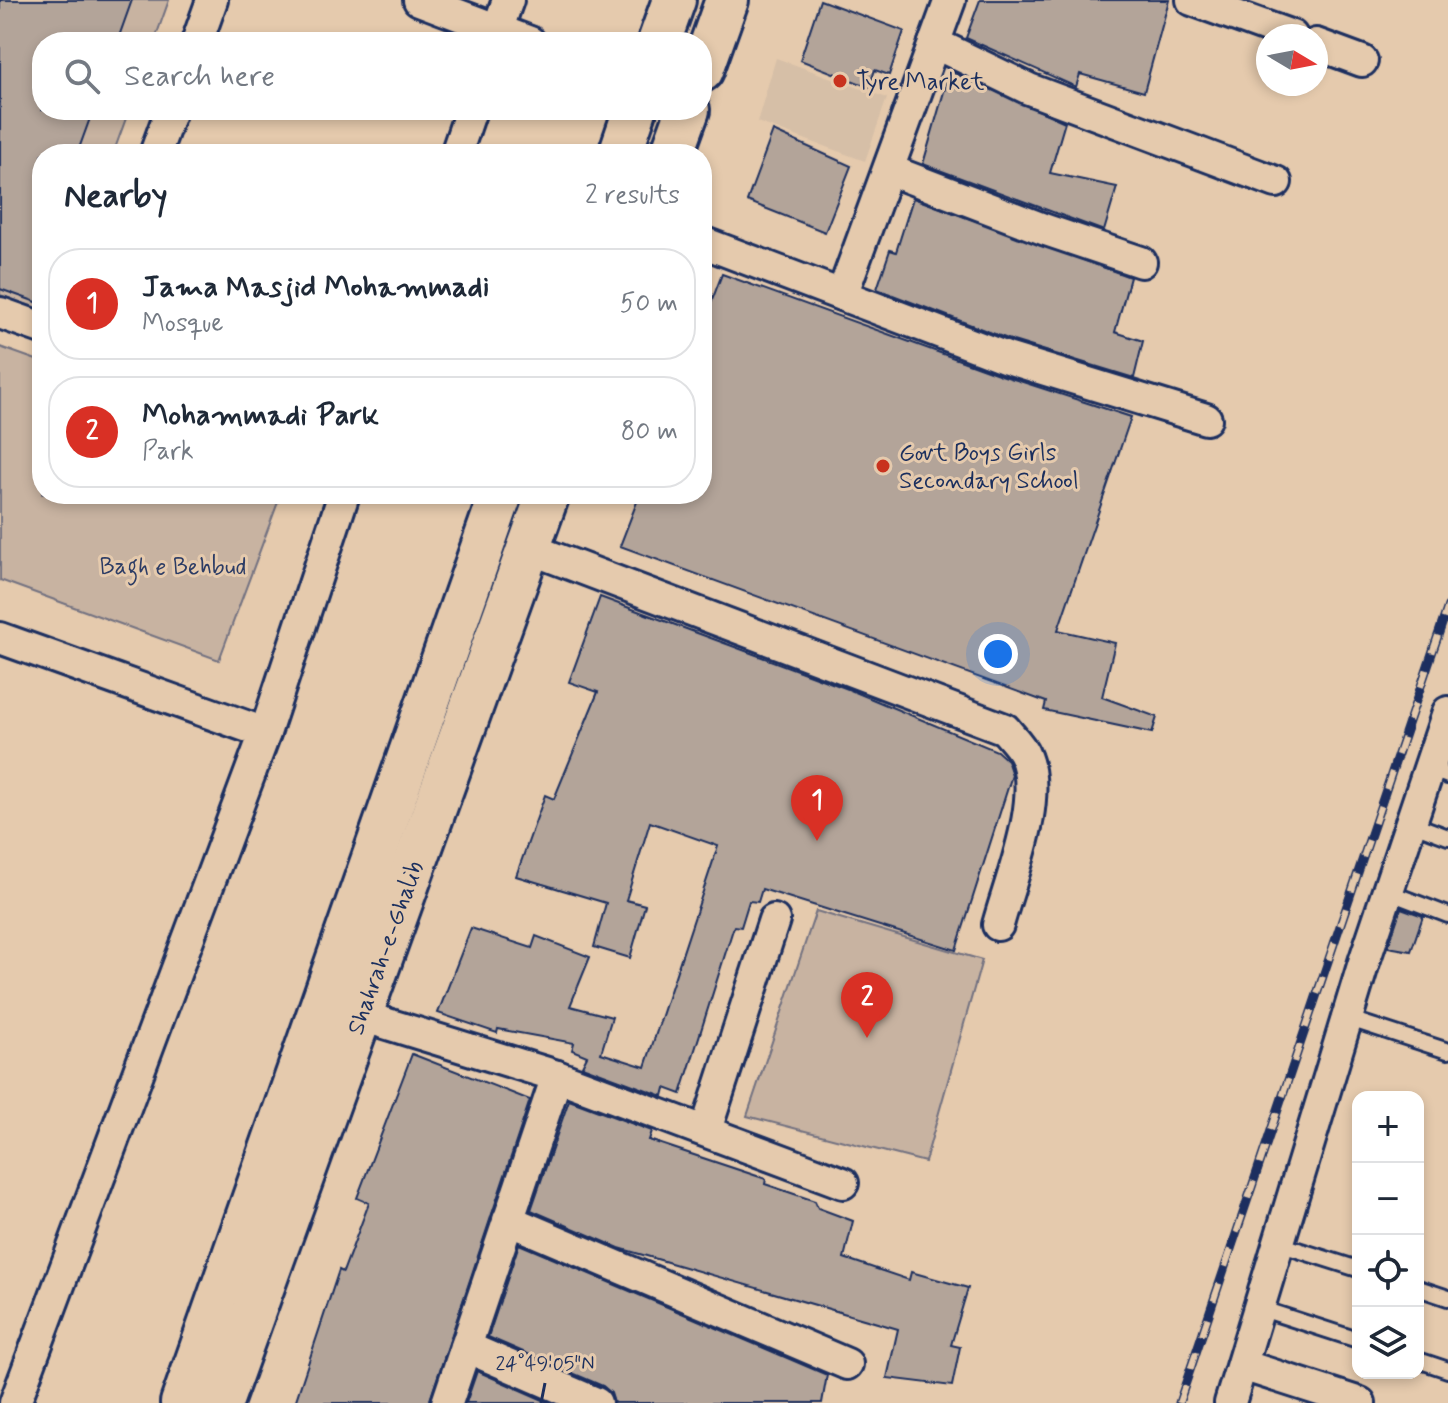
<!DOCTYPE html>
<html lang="en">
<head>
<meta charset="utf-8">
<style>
  :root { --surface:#fff; --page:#f6f6f7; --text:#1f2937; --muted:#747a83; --line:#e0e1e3; --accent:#d93025 }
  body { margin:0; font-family:Mynerve,sans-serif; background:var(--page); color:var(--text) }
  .controls { position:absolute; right:24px; bottom:24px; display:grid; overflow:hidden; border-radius:16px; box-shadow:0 4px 12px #0003 }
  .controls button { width:72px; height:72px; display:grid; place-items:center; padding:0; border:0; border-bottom:2px solid var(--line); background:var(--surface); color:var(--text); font:40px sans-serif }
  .compass { position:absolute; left:1256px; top:24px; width:72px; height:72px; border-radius:50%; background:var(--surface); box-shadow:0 4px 12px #0003; rotate:100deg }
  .you { position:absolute; left:998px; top:654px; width:28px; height:28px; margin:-20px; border:6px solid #fff; border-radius:50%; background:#1a73e8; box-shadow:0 0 0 12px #1a73e833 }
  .badge { display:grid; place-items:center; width:52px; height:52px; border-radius:50%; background:var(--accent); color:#fff; font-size:26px; font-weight:700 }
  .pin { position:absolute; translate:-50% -66px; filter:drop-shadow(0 2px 4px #0008) }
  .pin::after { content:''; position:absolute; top:42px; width:28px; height:24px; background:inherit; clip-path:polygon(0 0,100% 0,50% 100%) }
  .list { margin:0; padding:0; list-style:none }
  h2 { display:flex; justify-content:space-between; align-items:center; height:104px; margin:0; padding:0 32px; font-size:34px }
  h2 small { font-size:26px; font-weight:400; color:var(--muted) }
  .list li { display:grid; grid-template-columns:52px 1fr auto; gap:24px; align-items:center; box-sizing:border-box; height:112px; margin:0 16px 16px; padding:0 16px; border:2px solid var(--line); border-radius:32px }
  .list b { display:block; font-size:30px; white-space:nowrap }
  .list p { margin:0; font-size:26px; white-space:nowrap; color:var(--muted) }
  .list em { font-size:26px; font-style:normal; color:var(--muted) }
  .icon { flex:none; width:44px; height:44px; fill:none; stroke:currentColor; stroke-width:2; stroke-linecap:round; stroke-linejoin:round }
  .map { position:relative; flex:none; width:1448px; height:1403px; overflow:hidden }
  .search { position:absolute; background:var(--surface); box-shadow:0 4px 12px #0003; left:32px; top:32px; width:680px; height:88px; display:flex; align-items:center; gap:20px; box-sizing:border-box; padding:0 28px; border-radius:32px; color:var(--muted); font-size:30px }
  .panel { position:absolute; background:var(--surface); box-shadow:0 4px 12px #0003; left:32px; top:144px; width:680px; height:360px; border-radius:32px }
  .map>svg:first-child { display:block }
  .built { fill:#d6bfa7 }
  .green { fill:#c8b3a1; stroke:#727180; stroke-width:2 }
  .building { fill:#b3a499; stroke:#1b2f5e; stroke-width:2 }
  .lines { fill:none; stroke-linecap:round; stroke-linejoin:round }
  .service-casing { stroke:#1b2f5e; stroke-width:20 }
  .minor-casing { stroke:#1b2f5e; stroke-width:36 }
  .secondary-casing { stroke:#1b2f5e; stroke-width:48 }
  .service { stroke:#e5caad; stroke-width:14 }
  .minor { stroke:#e5caad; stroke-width:30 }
  .secondary { stroke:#e5caad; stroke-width:42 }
  .rail-casing { stroke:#1b2f5e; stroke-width:9 }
  .rail { stroke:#e5caad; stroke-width:6; stroke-dasharray:18; stroke-linecap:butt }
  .ticks { fill:none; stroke:#1b2f5e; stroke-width:3 }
  .poi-dot { fill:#c8321e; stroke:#e5caad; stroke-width:3 }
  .labels { text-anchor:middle; stroke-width:6; stroke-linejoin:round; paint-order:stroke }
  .poi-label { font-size:24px; fill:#1b2f5e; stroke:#e5caad; text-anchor:start }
  .park-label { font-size:24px; fill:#2c3c65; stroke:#e5caad }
  .street-label { font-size:24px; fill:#1b2f5e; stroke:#e5caad }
  .ticks-label { font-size:20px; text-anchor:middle; fill:#1b2f5e; stroke:#e5caad; stroke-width:6; stroke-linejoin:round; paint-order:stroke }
</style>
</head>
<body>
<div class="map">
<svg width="1448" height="1403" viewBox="0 0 1448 1403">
  <rect width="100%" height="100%" fill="#e5caad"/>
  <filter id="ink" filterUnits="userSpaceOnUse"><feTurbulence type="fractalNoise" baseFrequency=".0125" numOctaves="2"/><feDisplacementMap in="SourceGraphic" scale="16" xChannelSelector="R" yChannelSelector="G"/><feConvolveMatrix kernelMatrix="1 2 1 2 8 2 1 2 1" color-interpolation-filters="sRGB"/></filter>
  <g filter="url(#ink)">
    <path class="built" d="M776,58L887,98L865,161L757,122Z"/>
    <g class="green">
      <path d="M0,0H169L154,42H42V110H129L113,154H42V310L0,295Z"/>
      <path d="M0,347L42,362V494H281L219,660L0,580Z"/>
      <path d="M816,911L982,960L925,1162L747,1116Z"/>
    </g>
    <g class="building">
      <path d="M0,0H132L117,42H42V110H93L77,154H42V304L0,289Z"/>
      <path d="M820,0L904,31L889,75L875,70L869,87L800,60Z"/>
      <path d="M980,0H1169L1144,92L1080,74L1076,87L966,38Z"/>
      <path d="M950,71L1065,122L1050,173L1117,187L1104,231L923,164Z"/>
      <path d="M773,131L851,166L825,232L747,201Z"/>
      <path d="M913,198L1130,277L1115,332L1143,341L1134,378L1013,341L877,289L890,250L896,252Z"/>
      <path d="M722,274L1001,375L1131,417L1058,630L1115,643L1102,697L1157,717L1152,733L1044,710L1046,702L620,546L640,494H702V327Z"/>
      <path d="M600,597L848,689L997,751L1007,760L1012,775L956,950L762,889L758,902L749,901L741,927L734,926L681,1094L665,1088L663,1096L582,1066L587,1056L572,1050L574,1043L498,1029L497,1033L438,1013L471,928L532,948L536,936L590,957L570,1006L612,1017L601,1053L645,1067L718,846L650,822L626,900L645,905L630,958L594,947L606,903L516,876L545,795L554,799L598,692L569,682Z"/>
      <path d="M1401,908L1423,916L1411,951L1388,947Z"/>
      <path d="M412,1054L530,1100L429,1403H295L339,1270L343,1272L369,1203L357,1198Z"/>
      <path d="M569,1100L652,1131L649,1140L766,1179L765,1184L815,1201L818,1208L853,1221L844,1258L909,1280L911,1272L968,1288L951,1345L960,1347L952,1386L887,1378L898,1329L619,1248L531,1210Z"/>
      <path d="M519,1244L827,1375L822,1403H614L611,1393L603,1386L488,1337Z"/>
      <path d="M477,1371L550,1403H466Z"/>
    </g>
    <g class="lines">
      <g class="service-casing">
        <g id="service">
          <path d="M1429,769L1448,776"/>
          <path d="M1411,823L1448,837"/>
          <path d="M1388,892L1448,915"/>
          <path d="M1347,1018L1448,1051"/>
          <path d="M1279,1244L1358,1269"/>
          <path d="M1418,1288L1448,1298"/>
          <path d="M1259,1308L1358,1340"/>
          <path d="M1418,1360L1448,1370"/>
        </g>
      </g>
      <g class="minor-casing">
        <g id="minor">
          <path d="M419,0L530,42"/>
          <path d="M1192,0L1292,36"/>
          <path d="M197,42L212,0"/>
          <path d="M493,42L508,0"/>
          <path d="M934,43L1029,89L1276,182"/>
          <path d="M1316,44L1362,61"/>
          <path d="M155,154L171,110"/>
          <path d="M456,154L471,110"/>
          <path d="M889,170L1046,230L1141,262"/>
          <path d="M702,242L1007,358L1206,419"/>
          <path d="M842,295L950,0"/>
          <path d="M0,313L42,328"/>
          <path d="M528,548L1005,729C1011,737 1020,745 1024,754C1045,797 1010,880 998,925"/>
          <path d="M0,638L265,733"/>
          <path d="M342,1010L557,1076L843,1183"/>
          <path d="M706,1130L774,920"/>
          <path d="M508,1220L847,1364"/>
          <path d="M466,1347L596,1403"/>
          <path d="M1242,1365L1360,1403"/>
          <path d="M15,1403L265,733L344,494"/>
          <path d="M447,1403L557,1076"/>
          <path d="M1230,1403L1364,962L1448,712"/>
        </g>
      </g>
      <g class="secondary-casing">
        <g id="secondary">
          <path d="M659,42L674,0"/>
          <path d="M702,70L727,0"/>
          <path d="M620,154L635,110"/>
          <path d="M672,154L688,110"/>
          <path d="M182,1403L501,494"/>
          <path id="s1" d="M221,1403L548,494"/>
        </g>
      </g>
      <use href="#service" class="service"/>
      <use href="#minor" class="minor"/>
      <use href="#secondary" class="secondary"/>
      <g class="rail-casing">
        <path id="rail" d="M1179,1403L1448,606"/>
      </g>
      <use href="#rail" class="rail"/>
    </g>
  </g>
  <path class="ticks" d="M541,1403L545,1383"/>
  <g class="poi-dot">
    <circle cx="840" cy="81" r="8"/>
    <circle cx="883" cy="466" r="8"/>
  </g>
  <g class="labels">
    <g class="poi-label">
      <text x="856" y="89">Tyre Market</text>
      <text x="899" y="460">Govt Boys Girls<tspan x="899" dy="28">Secondary School</tspan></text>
    </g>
    <g class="park-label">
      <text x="173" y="574">Bagh e Behbud</text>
    </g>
    <g class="street-label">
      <text dy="8" stroke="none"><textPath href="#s1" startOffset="484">Shahrah-e-Ghalib</textPath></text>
    </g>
  </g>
  <g class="ticks-label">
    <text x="545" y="1370">24°49'05"N</text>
  </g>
</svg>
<div class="controls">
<button>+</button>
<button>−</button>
<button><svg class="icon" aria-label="locate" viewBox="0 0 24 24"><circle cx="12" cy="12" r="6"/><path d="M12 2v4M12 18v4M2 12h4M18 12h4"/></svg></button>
<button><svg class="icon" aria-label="layers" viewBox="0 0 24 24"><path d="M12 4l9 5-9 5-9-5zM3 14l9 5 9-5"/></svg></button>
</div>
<svg class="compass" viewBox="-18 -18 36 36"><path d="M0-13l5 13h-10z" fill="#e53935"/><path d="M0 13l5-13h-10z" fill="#747a83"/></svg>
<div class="you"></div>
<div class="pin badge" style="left:817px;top:841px">1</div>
<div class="pin badge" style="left:867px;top:1038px">2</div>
<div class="search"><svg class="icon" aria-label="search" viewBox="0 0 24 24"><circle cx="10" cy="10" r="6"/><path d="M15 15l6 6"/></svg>Search here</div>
<section class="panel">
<h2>Nearby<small>2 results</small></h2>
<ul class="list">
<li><span class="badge">1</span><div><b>Jama Masjid Mohammadi</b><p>Mosque</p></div><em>50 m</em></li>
<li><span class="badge">2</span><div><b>Mohammadi Park</b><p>Park</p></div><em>80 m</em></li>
</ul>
</section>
</div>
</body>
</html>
